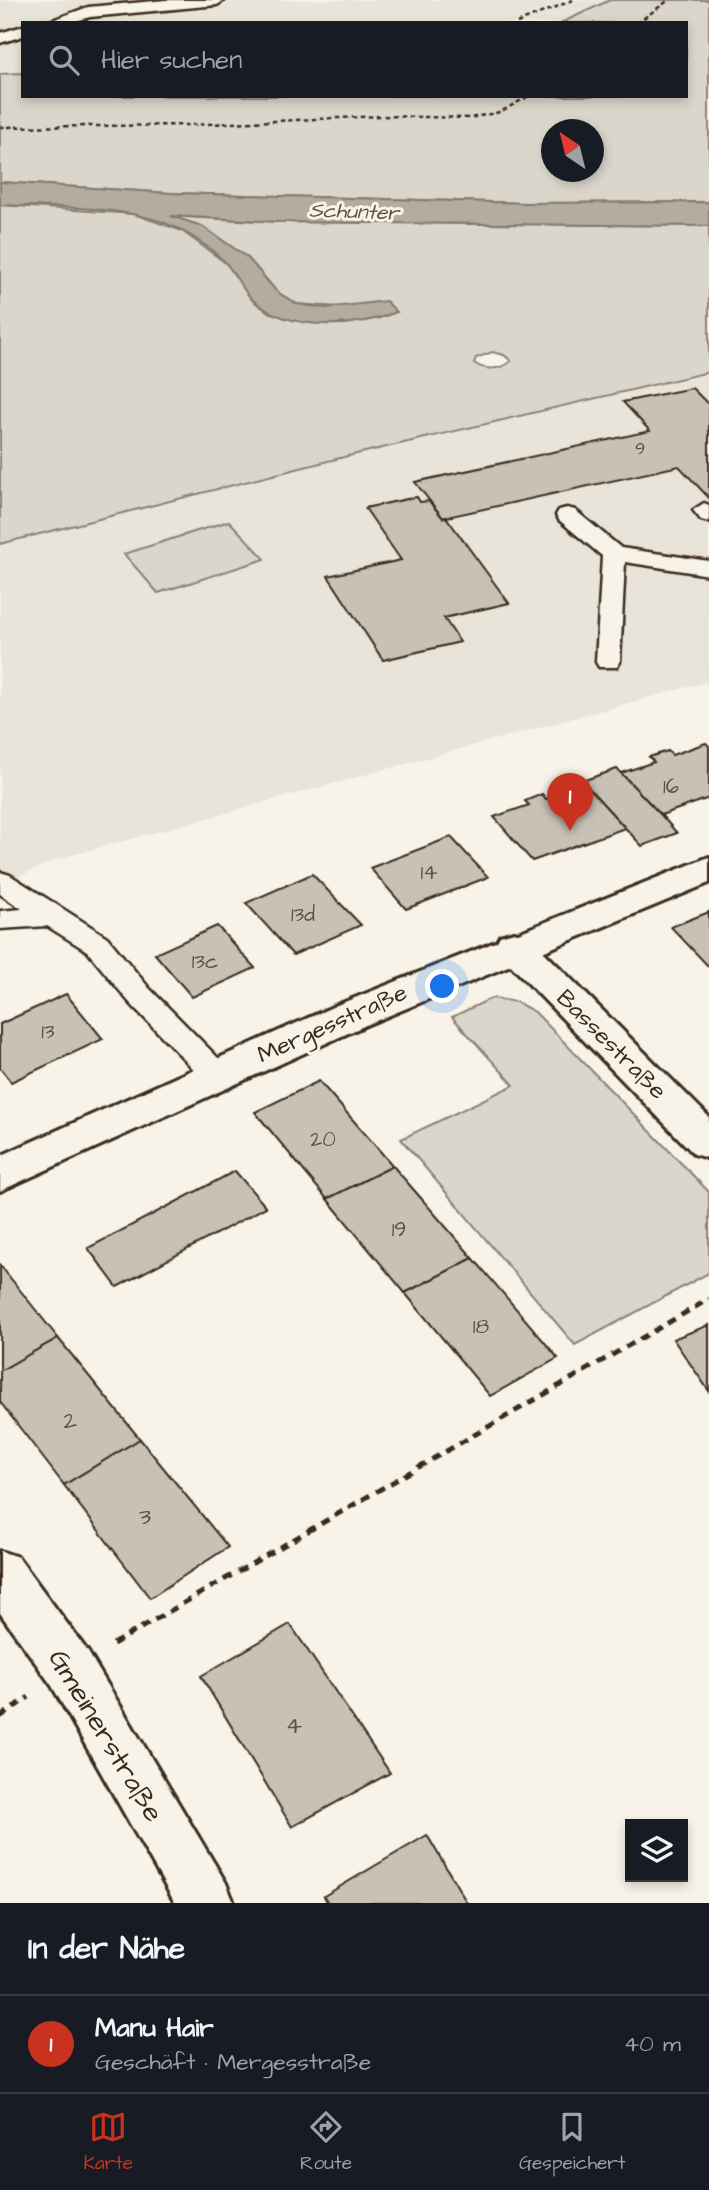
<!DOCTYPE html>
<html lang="de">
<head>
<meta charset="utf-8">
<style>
  :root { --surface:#171b24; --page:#20242c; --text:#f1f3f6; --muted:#9ea1a6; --line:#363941; --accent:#c8321e }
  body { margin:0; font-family:"Architects Daughter",sans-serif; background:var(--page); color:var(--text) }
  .controls { position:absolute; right:21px; bottom:21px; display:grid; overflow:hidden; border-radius:0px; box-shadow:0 4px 10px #0003 }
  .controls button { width:63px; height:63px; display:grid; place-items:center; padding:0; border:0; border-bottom:2px solid var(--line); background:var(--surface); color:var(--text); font:35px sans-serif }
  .compass { position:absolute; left:541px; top:119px; width:63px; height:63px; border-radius:50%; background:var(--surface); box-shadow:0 4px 10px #0003; rotate:325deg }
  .you { position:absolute; left:443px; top:987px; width:24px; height:24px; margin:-18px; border:5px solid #fff; border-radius:50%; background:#1a73e8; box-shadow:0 0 0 10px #1a73e833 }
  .badge { display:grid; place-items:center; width:46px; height:46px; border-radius:50%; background:var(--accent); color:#fff; font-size:23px; font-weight:700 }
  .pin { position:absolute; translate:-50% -58px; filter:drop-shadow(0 2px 4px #0008) }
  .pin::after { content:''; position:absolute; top:37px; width:24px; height:21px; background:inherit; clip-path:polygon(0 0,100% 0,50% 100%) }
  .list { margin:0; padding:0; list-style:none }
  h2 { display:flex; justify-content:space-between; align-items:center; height:91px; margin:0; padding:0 28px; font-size:30px }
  h2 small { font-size:23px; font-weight:400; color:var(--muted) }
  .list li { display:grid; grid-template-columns:46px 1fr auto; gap:21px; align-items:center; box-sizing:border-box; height:98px; padding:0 28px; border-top:2px solid var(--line) }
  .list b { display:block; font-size:26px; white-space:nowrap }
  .list p { margin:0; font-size:23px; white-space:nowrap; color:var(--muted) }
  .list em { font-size:23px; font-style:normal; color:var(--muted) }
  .icon { flex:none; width:38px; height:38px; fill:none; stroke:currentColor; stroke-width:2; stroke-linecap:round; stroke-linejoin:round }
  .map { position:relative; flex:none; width:709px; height:1903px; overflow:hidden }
  .search { position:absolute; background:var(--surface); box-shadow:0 4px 10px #0003; left:21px; right:21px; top:21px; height:77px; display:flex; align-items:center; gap:18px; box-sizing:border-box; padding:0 24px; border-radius:0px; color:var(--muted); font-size:26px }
  .sheet { height:189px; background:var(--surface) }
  nav { display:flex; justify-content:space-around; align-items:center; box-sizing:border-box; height:98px; border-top:2px solid var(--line); background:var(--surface); font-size:19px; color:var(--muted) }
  nav a { display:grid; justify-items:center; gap:4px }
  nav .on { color:var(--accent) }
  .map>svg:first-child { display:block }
  .built { fill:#e9e4d9 }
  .green { fill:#dbd6cb; stroke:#8b8074; stroke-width:2; fill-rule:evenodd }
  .water { fill:#b4aca0; stroke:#84786c; stroke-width:2 }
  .building { fill:#c8c1b6; stroke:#3b2a1e; stroke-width:2 }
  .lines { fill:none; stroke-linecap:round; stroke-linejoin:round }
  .service-casing { stroke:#3b2a1e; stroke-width:5 }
  .minor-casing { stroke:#3b2a1e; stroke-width:6 }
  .tertiary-casing { stroke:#3b2a1e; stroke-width:6 }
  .path-far1 { stroke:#3b2a1e; stroke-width:2.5; stroke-dasharray:4.5 3.5; stroke-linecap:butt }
  .path { stroke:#3b2a1e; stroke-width:5; stroke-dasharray:9 7; stroke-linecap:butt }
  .service { fill:#f7f3e8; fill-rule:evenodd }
  .minor { fill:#f7f3e8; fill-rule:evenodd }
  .tertiary { fill:#f7f3e8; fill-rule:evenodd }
  .labels { text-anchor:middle; stroke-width:6; stroke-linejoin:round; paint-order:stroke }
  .far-number-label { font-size:18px; fill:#5e5044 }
  .far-water-label { font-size:21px; font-style:italic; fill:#5f5145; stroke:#f7f3e8 }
  .number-label { font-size:21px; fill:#5e5044 }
  .street-label { font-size:24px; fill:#3b2a1e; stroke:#f7f3e8 }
  .near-number-label { font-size:24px; fill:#5e5044 }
  .near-street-label { font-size:28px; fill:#3b2a1e; stroke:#f7f3e8 }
</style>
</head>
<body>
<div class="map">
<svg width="709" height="1903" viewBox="0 0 709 1903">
  <rect width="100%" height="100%" fill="#f7f3e8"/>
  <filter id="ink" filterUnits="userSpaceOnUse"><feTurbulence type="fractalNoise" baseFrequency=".0143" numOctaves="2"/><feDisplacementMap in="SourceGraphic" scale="14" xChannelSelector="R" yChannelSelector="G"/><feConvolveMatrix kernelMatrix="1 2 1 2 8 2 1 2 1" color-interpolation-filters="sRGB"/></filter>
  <g filter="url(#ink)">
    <g class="built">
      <path d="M0,0H610L560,23H23V73L0,74Z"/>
      <path d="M709,372V681L58,859L0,885V544L352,455Z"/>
    </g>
    <g class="green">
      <path d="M610,0H709V202L526,203L171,193L0,182V74L23,73V96H686V23H561ZM552,130H594V172H552Z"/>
      <path d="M0,205L134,214L182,231L227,264L252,300L270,313L312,321L377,319L396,311L297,304L277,292L248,258L167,216L280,222L709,226V372L352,455L0,544ZM492,352L504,355L511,361C501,370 485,371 474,363L476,358Z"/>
      <path d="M229,521L265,559L158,593L124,554Z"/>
      <path d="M492,998L516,1002L535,1012L709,1192V1273L575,1345L401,1139L514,1085L452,1017Z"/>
    </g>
    <path class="water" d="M0,182L171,193L526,203L709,202V226L280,222L171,216L202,226L248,258L277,292L297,304L325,308L386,301L397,312C356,328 290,332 254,301C244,292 237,278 229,267C219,254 197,239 183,231C133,204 56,208 0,205Z"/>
    <g class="building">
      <path d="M692,388L709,405V498L679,466L443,518L415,482L650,431L623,402Z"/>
      <path d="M417,497L420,502L429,501L443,518L446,517L509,603L444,618L460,642L383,660L328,576L401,560L365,508Z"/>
      <path d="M706,743L709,746V798L661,815L621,773L654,762L649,757L668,751L672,755Z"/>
      <path d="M617,769L661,815L677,833L642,846L582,781Z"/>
      <path d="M586,785L625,828L532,861L494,817L529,805L525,801L542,794L546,799Z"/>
      <path d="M451,837L488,877L406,909L370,868Z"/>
      <path d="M312,874L361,925L293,955L246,903Z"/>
      <path d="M709,912V967L671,927Z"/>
      <path d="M217,926L255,968L192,997L155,954Z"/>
      <path d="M66,994L103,1039L11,1082L0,1068V1024Z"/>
      <path d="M319,1081L393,1166L327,1199L255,1112Z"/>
      <path d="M393,1166L473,1258L405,1293L327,1199Z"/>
      <path d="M235,1171L266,1207L117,1287L88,1248Z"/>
      <path d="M473,1258L558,1358L490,1396L405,1293Z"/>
      <path d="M0,1265L58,1338L0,1371Z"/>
      <path d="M709,1325V1391L673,1339Z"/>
      <path d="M58,1338L140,1439L64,1485L0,1402V1371Z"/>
      <path d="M140,1439L228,1547L150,1598L64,1485Z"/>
      <path d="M290,1624L390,1773L292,1827L201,1676Z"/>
      <path d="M427,1835L467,1903H328L324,1896Z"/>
    </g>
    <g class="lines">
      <g class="service-casing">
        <g id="service">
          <path d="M166,0H225L217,5L90,17L69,23H44L88,7Z"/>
          <path d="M23,26V36L0,43V33Z"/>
          <path d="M704,503L709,505V522L701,520L693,510Z"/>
          <path d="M567,508L575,510L621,548L709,561V575L625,562L620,662L617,667H599L596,662L602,556L559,520L556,515L559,510Z"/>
          <path d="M0,872L10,875L107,937L149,988L226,1066L231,1074L226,1082L216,1085L206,1082L129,1002L87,951L47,926L0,929V911L22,909L0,894Z"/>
        </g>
      </g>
      <g class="minor-casing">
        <g id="minor">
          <path d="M514,932L528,936L709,1117V1159L694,1154L500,954L495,945L500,936Z"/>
          <path d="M0,1551L18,1557L88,1652L226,1883L234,1903H175L52,1686L0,1613Z"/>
        </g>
      </g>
      <g class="tertiary-casing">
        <path id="tertiary" d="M709,857V883L366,1025L0,1191V1156L337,1005Z"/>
      </g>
      <g class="path-far1">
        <path d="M517,23L573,0"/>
        <path d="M637,23L669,0"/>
        <path d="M0,127L188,125L381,116L470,118L500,112L529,96"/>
      </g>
      <g class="path">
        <path d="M113,1644L709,1299"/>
        <path d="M0,1717L29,1697"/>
      </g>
      <use href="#service" class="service"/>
      <use href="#minor" class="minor"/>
      <use href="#tertiary" class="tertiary"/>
    </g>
  </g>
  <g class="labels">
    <g class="far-number-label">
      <text x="640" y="454">9</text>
    </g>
    <g class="far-water-label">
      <text transform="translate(354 211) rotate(2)" y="7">Schunter</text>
    </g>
    <g class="number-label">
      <text x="671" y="793">16</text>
      <text x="429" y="879">14</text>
      <text x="303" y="921">13d</text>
      <text x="205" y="968">13c</text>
      <text x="48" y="1038">13</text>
      <text x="323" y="1146">20</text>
      <text x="399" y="1236">19</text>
      <text x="481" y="1333">18</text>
    </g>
    <g class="street-label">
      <text transform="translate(332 1023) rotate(-24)" y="8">Mergesstraße</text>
      <text transform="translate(612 1044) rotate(45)" y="8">Bassestraße</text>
    </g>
    <g class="near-number-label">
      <text x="70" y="1428">2</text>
      <text x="145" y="1524">3</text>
      <text x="294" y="1733">4</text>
    </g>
    <g class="near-street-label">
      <text transform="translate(107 1735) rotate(59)" y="10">Gmeinerstraße</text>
    </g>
  </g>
</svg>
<div class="controls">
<button><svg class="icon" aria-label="layers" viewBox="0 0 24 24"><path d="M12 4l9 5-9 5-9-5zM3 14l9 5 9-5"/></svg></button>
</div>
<svg class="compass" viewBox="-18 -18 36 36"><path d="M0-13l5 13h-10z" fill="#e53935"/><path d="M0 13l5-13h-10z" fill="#9ea1a6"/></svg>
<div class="you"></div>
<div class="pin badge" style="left:570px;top:831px">1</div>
<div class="search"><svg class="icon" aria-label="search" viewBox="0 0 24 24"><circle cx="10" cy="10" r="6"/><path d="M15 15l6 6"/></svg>Hier suchen</div>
</div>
<section class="sheet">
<h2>In der Nähe<small></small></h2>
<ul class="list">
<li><span class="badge">1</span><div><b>Manu Hair</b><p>Geschäft · Mergesstraße</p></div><em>40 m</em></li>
</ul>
</section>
<nav>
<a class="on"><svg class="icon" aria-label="map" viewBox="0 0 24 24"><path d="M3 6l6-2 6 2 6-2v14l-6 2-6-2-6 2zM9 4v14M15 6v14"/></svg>Karte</a>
<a><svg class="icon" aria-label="directions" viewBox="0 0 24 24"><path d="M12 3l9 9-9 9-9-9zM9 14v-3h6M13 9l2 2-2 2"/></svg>Route</a>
<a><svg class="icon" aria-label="saved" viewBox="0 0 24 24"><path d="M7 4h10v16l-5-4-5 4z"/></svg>Gespeichert</a>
</nav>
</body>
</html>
